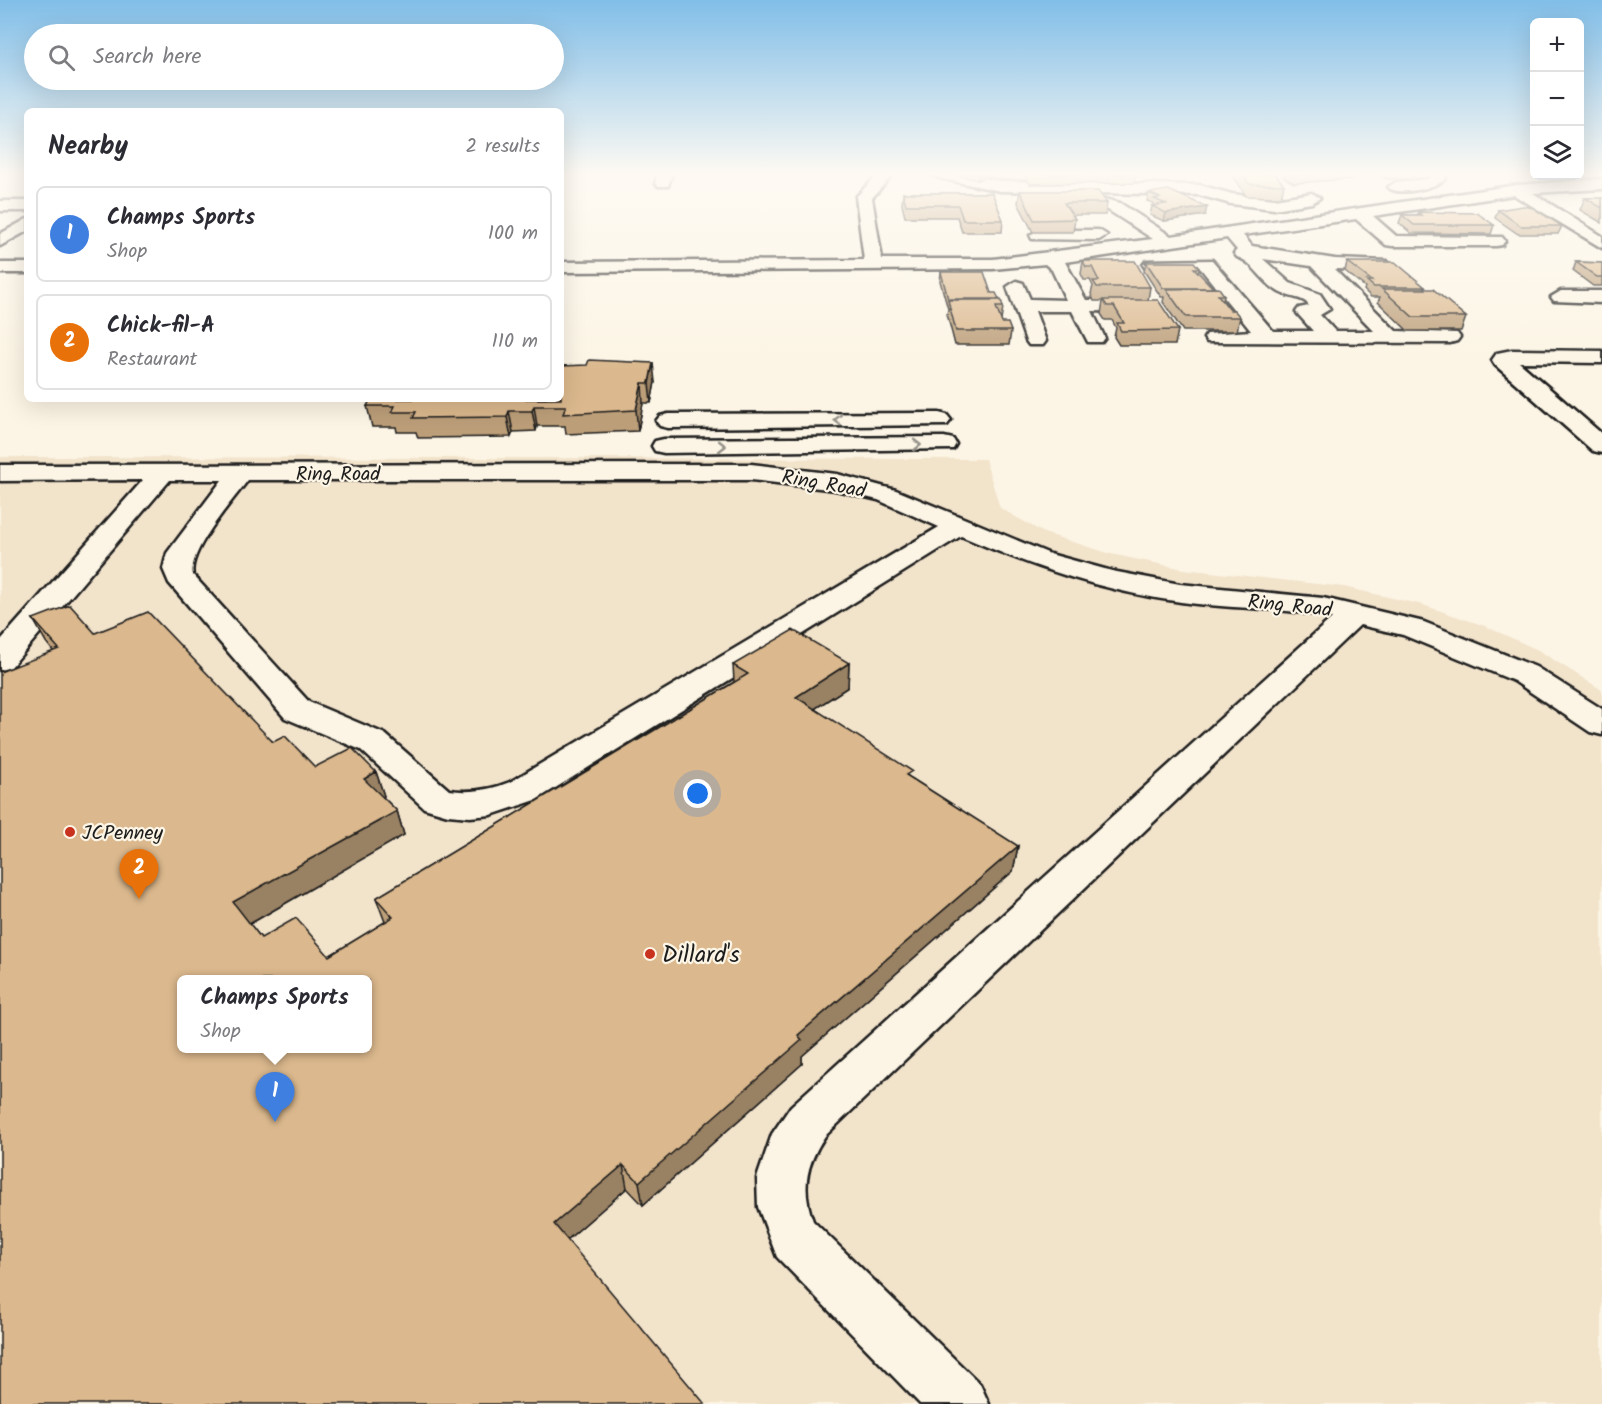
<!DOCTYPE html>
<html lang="en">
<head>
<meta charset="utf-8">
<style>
  :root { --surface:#fff; --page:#f2f2f3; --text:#2b2b33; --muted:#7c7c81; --line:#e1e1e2; --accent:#c8321e }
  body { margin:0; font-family:Kalam,sans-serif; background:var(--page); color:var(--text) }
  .controls { position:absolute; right:18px; top:18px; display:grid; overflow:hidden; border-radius:9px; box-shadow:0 6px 24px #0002 }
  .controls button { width:54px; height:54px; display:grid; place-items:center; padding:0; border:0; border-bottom:2px solid var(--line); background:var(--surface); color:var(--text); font:30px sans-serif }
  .you { position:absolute; left:698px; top:794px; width:21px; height:21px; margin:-15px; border:4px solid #fff; border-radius:50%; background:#1a73e8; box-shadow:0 0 0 9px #1a73e833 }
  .badge { display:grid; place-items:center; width:39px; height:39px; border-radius:50%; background:var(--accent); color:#fff; font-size:20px; font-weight:700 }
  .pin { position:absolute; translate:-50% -50px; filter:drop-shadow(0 2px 3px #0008) }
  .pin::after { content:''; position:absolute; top:32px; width:21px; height:18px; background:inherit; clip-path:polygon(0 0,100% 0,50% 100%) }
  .popup { position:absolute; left:177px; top:975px; width:195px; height:78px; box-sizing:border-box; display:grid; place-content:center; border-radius:9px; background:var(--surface); filter:drop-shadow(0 2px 4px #0005); font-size:20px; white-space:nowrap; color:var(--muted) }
  .popup b { font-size:22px; color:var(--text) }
  .popup::after { content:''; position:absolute; left:50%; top:100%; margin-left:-12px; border:12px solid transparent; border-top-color:var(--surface) }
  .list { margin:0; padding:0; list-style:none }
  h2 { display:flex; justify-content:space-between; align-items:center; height:78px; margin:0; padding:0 24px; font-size:26px }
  h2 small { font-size:20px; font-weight:400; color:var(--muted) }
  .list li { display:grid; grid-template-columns:39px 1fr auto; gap:18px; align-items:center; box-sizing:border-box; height:96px; margin:0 12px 12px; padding:0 12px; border:2px solid var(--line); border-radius:9px }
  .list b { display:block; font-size:22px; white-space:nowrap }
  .list p { margin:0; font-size:20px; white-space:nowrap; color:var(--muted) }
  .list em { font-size:20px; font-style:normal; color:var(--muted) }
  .icon { flex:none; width:33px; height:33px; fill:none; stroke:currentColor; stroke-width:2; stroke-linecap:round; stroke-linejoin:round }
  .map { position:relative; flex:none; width:1602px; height:1404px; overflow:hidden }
  .search { position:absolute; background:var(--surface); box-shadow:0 6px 24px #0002; left:24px; top:24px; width:540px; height:66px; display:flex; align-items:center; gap:15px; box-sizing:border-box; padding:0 21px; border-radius:33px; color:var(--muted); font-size:22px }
  .panel { position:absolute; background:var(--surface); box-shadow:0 6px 24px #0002; left:24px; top:108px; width:540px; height:294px; border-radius:9px }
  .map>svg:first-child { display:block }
  .built { fill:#f2e3cb; fill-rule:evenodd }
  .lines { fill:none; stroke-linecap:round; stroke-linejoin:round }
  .minor-casing { stroke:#1c1c1c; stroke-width:5 }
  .minor { fill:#fcf5e5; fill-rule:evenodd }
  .wall { fill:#bc9e79; stroke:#1c1c1c; stroke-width:1.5 }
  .shaded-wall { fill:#998163; stroke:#1c1c1c; stroke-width:1.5 }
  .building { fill:#dbb88d; stroke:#1c1c1c; stroke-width:1.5; fill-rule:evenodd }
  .oneway { stroke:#97938b }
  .poi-dot { fill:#c8321e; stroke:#fcf5e5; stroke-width:2 }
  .labels { text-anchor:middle; stroke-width:4.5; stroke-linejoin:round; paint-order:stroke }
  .street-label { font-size:20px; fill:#1c1c1c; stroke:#fcf5e5 }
  .poi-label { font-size:20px; fill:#1c1c1c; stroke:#fcf5e5; text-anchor:start }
  .near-poi-label { font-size:24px; fill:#1c1c1c; stroke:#fcf5e5; text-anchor:start }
</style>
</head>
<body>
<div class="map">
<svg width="1602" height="1404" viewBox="0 0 1602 1404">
  <rect width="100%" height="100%" fill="#fcf5e5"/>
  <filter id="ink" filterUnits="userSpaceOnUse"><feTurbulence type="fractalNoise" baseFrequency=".0167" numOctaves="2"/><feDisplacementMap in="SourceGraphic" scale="12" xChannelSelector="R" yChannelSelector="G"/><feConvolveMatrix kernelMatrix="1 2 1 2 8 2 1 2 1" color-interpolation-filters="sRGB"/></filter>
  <g filter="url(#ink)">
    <path class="built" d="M0,457L985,459L1000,508L1044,533L1111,554L1184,569L1344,587L1423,605L1485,626L1538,650L1602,690V1404H0ZM182,980H368V1048H182Z"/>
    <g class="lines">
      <g class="minor-casing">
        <g id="minor">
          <path d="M658,174H672L668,186H658L655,183Z"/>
          <path d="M878,174H893L872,198L882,259H993L1153,239L1108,210L1072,200L1070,197L1072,194L1078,192L1120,203L1171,236L1517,185L1602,179V189L1533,193L1602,236V248L1514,195L1373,216L1396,236L1502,237L1505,241L1502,245L1496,246H1392L1386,245L1356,219L1243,235L1252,246L1335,259L1387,261L1390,265L1387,269L1381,270L1334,269L1396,331L1457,333L1460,337L1457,341L1450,343L1207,342L1204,338L1207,334L1251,331L1201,269L1152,270L1146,269L1143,265L1146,261L1212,260L1273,331H1313L1296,312L1299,308L1309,306L1306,302C1297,296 1285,297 1276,290C1262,281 1252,261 1237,257L1234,253L1237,250L1227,238L1065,262L1086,300H1137L1147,306L1137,312L1092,311L1105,338L1102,342H1088L1072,311H1035L1046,341L1043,345H1029L1026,341L1007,287L1016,281L1023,283L1030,299L1066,300L1052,270L1045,264L993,269L561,272V262L864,260L856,197ZM1263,259L1311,266L1374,331H1335L1320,315L1330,309L1320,294L1290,283Z"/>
          <path d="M932,174H962L1000,181L1200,185L1232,194L1274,199L1312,193L1320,198L1312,203L1274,209L1231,204L1199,195L1000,191L939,178Z"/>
          <path d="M1428,174H1444L1446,178C1438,188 1397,197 1388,187L1396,182L1428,179L1430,177Z"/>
          <rect x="0" y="201" width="27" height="10"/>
          <path d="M27,219V231L0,246V234Z"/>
          <path d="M1038,230H1099L1107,235L1099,240L1032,239L1030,235Z"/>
          <rect x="0" y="263" width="27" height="10"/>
          <path d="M1561,291H1602V303L1554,301L1551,297Z"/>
          <path d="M1512,350L1602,351V363L1519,362L1602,434V453L1593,451L1495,365L1492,360L1497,353Z"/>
          <path d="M939,413L947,415L951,420L947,425L668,428L660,426L656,421L660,416L668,414Z"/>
          <path d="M944,437L953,439L956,444L953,449L664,453L655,451L652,446L655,441L664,439Z"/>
          <path d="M751,464L837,474L896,490L1050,554L1112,571L1180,584L1323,598L1424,622L1536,667L1602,709V735L1590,732L1514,681L1403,635L1360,625L825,1136C806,1164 801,1189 813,1221L980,1384L989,1404H920L777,1257L758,1207L757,1178L772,1134L791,1106L1332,618C1283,607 1230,609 1181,602C1103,591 1033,567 961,536L536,800L491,815L470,817L448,815L424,808L361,750L285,718L169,583L163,569L167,553L222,480H170L11,667L0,670V641L143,480L0,481V465ZM248,480H751L836,490L878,500L939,527L510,782C490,790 471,793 449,790L385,734L309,702L193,575C187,552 233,500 248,480Z"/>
        </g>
      </g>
      <use href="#minor" class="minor"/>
    </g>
    <g class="wall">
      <path d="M957,174H995L978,180L957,175Z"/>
      <path d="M1025,174H1136L1134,183L1030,184L1025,176Z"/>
      <path d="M1147,174H1174V176L1148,175Z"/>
      <path d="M1232,174H1275L1284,185L1281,197L1246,196Z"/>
      <path d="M1284,174H1355L1353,179L1294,183L1283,177Z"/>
      <path d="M1379,174H1414L1413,179H1387Z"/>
      <path d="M1020,191L1107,203L1105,215H1072L1075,219L1073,232H1033L1018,203Z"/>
      <path d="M903,193H992L1003,220L1002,232H962L957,217H905L902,205Z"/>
      <path d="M1149,193L1205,215L1164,221L1150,215L1153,203L1147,201Z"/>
      <path d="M1585,198H1602V223L1580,210Z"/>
      <path d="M1498,210L1562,226L1558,234H1518L1495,218Z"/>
      <path d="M1418,212L1494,225L1491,234L1411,233L1399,223L1402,215H1417Z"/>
      <path d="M1083,261L1150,287L1148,300L1178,330L1175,345H1119L1114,337L1116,328L1112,320H1105L1101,314L1103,301H1094L1091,294L1093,286L1090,280H1084L1081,274Z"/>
      <path d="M1146,262L1199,268L1198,272L1213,288L1224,295L1223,301L1230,310L1240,317L1237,331H1183L1163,302L1164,297H1161L1144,271Z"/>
      <path d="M1347,262L1425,287L1424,289L1466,317L1461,331H1408L1378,302L1380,297H1371L1364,290L1365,287L1345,271Z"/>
      <path d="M1576,262L1602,263V286H1593L1573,271Z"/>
      <path d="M941,272L991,293L999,299L1003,307L1001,321L1002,323L1011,331L1009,345H955L947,314L948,309L940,281Z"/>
      <path d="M562,362V366L655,382L651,403H643L638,431L566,434L565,426H537L536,431L513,432L511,437L418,438L416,432H397L396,427H372L367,406Z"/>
      <path d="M33,619L95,633L315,767L376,772L384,796L383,797L397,811L404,835L250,924L261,938L329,956L385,922L376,898L734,682L733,665L849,663L848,687L814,709L911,778L1018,846L1013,871L802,1056V1064L643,1205L627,1188L567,1240L0,1404L53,651L46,642Z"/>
    </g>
    <g class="shaded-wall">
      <path d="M978,174H995L978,180Z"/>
      <path d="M1207,207L1205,215L1164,221L1166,213Z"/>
      <path d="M653,363L655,382L651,403L649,383Z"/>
      <path d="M642,383L643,403L638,431L636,410Z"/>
      <path d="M534,406L537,426L536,431L532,411Z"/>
      <path d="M509,411L513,432L511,437L507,417Z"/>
      <path d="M849,663L848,687L796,721V697Z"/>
      <path d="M376,772L384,796L372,803L364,779Z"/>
      <path d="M397,811L404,835L244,927L233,902Z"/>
      <path d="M1018,846L1013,871L802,1056V1064L643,1205L639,1182L798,1035Z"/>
      <path d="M623,1165L627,1188L560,1246L554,1224Z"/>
    </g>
    <g class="building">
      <path d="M1242,174H1275L1284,185L1249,184Z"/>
      <path d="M1294,174H1316L1296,175Z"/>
      <path d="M1168,190L1207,207L1166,213L1152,206L1166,204L1154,199L1160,198L1149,193Z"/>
      <path d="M1020,191H1098L1107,203H1064L1075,219L1034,220Z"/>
      <path d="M903,193H992L1003,220H963L958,205H906Z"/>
      <path d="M1585,198H1602V208Z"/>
      <path d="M1523,206L1533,208L1562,226H1521L1498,210Z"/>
      <path d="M1418,212L1477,213L1494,225H1414L1402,215H1421Z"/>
      <path d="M1083,261H1135L1150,287H1097L1093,281H1099L1092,267H1086Z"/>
      <path d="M1146,262H1194L1199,268H1194L1213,288H1163Z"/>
      <path d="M1347,262H1395L1425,287H1374L1367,281H1372Z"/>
      <path d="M1576,262L1602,263V277H1597Z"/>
      <path d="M941,272H984L991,293H996L999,299H948Z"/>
      <path d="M1219,288L1224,295H1218L1230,310H1234L1240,317H1186L1166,289Z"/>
      <path d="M1382,289H1433L1466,317H1413Z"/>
      <path d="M948,300H1001L1003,307H996L1002,323H1008L1011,331H956Z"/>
      <path d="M1103,300H1158L1178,330L1121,331L1117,323H1124L1114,306H1107Z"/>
      <path d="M589,360L653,363L649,383H642L636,410L563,414L566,406H534L532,411H509L507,417L413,418L416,412H392L395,406H367L371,399H561V366L587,365Z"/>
      <path d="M70,605L95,633L148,612L273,742L285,736L315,767L352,748L376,772L364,779L397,811L233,902L261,938L296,918L329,956L393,917L376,898L748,674L733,665L793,630L849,663L796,697L912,771L906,775L1018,846L798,1035L802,1040L639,1182L623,1165L554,1224L705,1404H0V672L59,649L33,619ZM182,980H368V1048H182Z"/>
    </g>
    <defs><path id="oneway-chevron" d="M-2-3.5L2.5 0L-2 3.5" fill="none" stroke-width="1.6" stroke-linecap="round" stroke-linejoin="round" transform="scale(1.5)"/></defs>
    <g class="oneway">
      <use href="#oneway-chevron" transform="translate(838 420) rotate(180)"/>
      <use href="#oneway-chevron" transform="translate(917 445)"/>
      <use href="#oneway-chevron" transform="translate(722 446)"/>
    </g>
  </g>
  <linearGradient id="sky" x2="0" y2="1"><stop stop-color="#81bee8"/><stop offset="0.47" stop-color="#fefaf3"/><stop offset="1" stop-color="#fefaf3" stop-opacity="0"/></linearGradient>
  <rect width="1602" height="371" fill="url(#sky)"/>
  <g class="poi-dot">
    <circle cx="70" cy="832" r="6"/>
    <circle cx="650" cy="954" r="6"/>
  </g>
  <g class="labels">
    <g class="street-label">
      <text x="338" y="480">Ring Road</text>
      <text transform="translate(824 483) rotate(10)" y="7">Ring Road</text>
      <text transform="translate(1290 605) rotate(6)" y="7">Ring Road</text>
    </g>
    <g class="poi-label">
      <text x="82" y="839">JCPenney</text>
    </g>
    <g class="near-poi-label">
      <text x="662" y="962">Dillard's</text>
    </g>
  </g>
</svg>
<div class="controls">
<button>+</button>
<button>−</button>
<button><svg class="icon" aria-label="layers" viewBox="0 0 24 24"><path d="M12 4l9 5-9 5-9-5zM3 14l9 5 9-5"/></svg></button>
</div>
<div class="you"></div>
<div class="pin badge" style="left:275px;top:1122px;background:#3f7fe0">1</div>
<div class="popup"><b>Champs Sports</b>Shop</div>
<div class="pin badge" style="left:139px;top:899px;background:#e8710a">2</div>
<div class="search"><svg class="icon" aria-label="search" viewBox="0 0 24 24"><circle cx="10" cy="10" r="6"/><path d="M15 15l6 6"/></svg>Search here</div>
<section class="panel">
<h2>Nearby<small>2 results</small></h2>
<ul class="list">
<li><span class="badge" style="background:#3f7fe0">1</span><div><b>Champs Sports</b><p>Shop</p></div><em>100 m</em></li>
<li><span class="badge" style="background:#e8710a">2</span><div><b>Chick-fil-A</b><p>Restaurant</p></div><em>110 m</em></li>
</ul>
</section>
</div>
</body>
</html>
